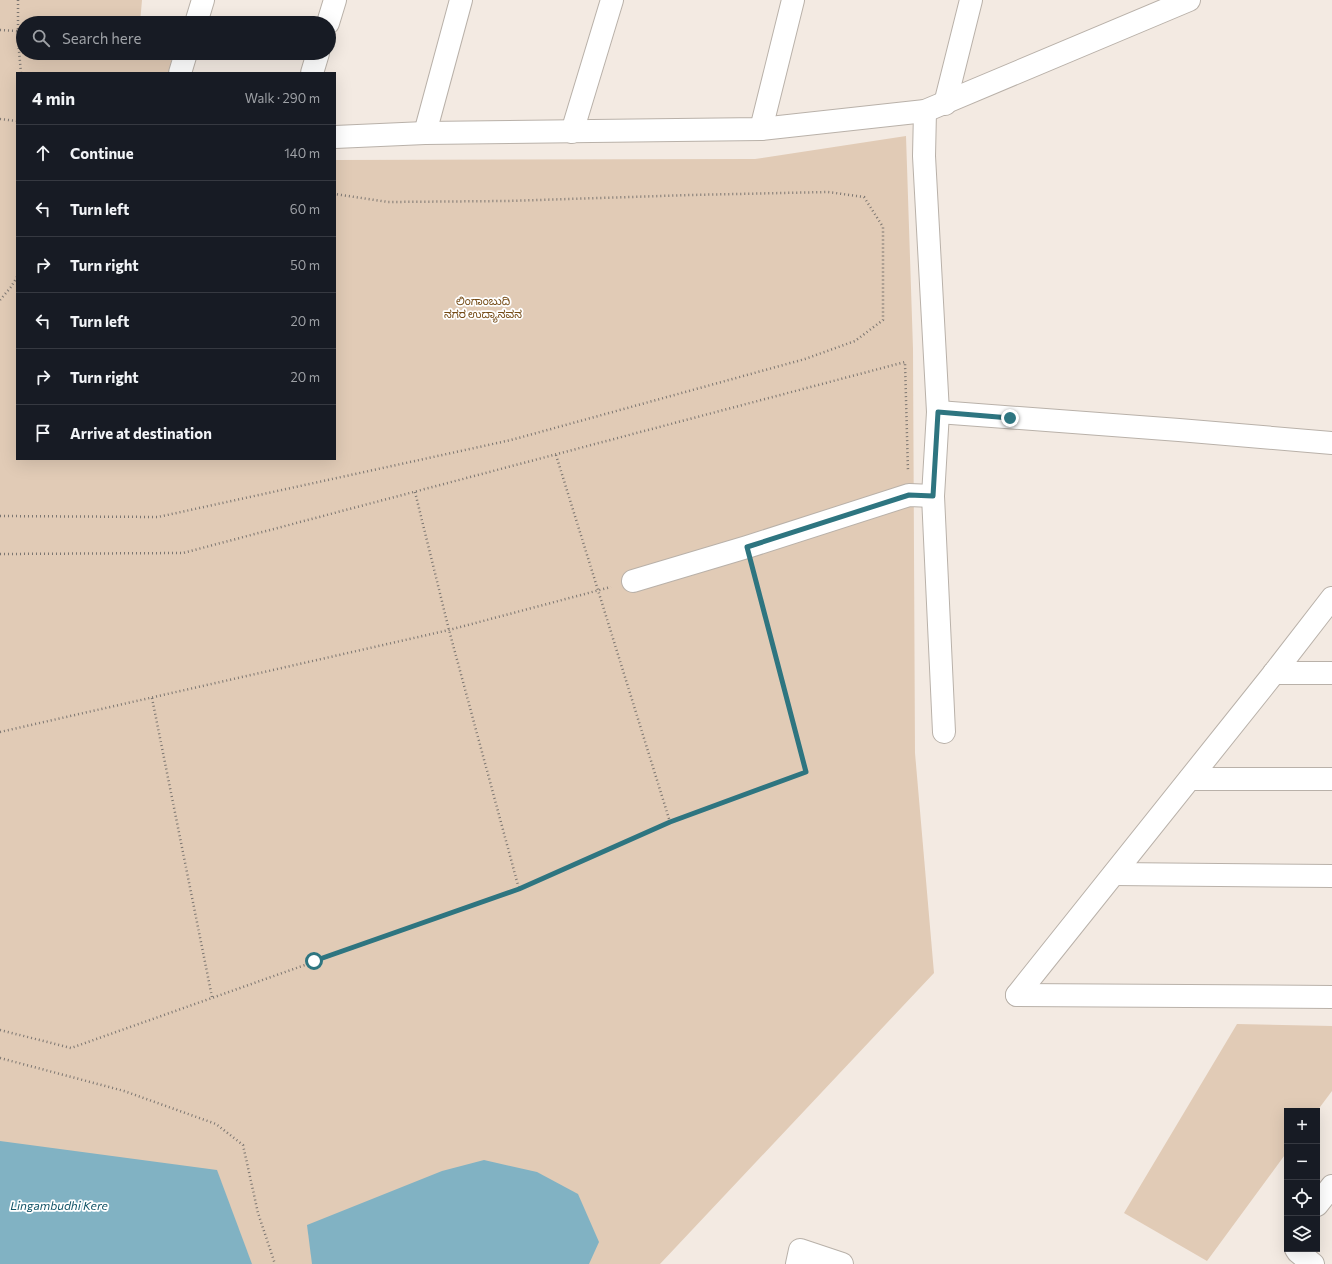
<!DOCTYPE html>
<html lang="en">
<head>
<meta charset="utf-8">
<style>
  :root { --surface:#171b24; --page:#20242c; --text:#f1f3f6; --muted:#9ea1a6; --line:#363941 }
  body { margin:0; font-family:Commissioner,"Noto Sans Kannada",sans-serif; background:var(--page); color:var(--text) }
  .controls { position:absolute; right:12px; bottom:12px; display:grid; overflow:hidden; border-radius:0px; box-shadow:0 4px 16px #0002 }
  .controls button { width:36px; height:36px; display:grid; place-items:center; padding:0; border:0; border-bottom:1px solid var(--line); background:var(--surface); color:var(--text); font:20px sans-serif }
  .stop { position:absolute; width:12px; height:12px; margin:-9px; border:3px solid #2e7580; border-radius:50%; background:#fff }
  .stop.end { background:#2e7580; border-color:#fff; box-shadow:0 1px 4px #0008 }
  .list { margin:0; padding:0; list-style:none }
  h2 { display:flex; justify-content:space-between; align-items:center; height:52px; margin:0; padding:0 16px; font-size:17px }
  h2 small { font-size:13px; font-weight:400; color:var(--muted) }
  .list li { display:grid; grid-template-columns:26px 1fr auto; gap:12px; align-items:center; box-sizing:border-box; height:56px; padding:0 16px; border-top:1px solid var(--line) }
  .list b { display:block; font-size:15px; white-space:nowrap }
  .list em { font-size:13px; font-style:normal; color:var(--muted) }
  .icon { flex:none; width:22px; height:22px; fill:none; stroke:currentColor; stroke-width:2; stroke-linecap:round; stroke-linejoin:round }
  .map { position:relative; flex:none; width:1332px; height:1264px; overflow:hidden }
  .search { position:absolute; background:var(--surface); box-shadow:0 4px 16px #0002; left:16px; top:16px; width:320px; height:44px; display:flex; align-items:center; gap:10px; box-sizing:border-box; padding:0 14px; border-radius:22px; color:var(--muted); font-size:15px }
  .panel { position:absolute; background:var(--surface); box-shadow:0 4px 16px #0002; left:16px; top:72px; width:320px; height:388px; border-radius:0px }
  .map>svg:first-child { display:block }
  .green { fill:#e1cbb6 }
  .water { fill:#81b2c3 }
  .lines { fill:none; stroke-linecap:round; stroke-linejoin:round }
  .minor-casing { stroke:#b9b1a9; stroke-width:24 }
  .path { stroke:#7c7671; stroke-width:2.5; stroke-dasharray:1 3; stroke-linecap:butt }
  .minor { stroke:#fff; stroke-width:22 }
  .route { stroke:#2e7580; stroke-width:5 }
  .labels { text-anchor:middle; stroke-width:3.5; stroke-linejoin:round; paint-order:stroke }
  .park-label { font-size:11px; fill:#734914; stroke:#fff }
  .water-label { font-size:12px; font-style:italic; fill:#115366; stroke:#fff }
</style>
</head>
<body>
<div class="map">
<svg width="1332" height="1264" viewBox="0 0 1332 1264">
  <rect width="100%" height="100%" fill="#f3eae2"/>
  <g class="green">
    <path d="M0,0H142L140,23H23V53H168L172,57L169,73H17V459H335V160L755,159L906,136L913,349L915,753L934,973L660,1264H0Z"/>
    <path d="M1237,1024L1332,1026V1091L1317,1111H1287V1152L1207,1261L1124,1213Z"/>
  </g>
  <g class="water">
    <path d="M0,1141L217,1170L252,1264H0Z"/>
    <path d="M484,1160L537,1172L578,1194L599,1242L589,1264H312L307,1225L442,1171Z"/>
  </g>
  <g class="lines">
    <g class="minor-casing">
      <g id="minor">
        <path d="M196,23L203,0"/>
        <path d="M328,23L335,0"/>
        <path d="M180,73L186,53"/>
        <path d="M312,73L318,53"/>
        <path d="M945,104L971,0"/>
        <path d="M925,111L924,156L938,412L933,496L944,732"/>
        <path d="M761,129L793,0"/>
        <path d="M572,132L612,0"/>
        <path d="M425,133L461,0"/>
        <path d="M335,137L425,133L761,129L925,111L1189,0"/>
        <path d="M938,412L1179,430L1332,443"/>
        <path d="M633,581L747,547L909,495L933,496"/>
        <path d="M1274,673H1332"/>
        <path d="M1190,779H1332"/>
        <path d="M1114,874L1332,876"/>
        <path d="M1017,995L1274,673L1332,598"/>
        <path d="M1017,995L1332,997"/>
        <path d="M1317,1205L1332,1186"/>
        <path d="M1296,1249L1298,1252L1313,1264"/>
        <path d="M797,1264L800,1250L842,1264"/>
      </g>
    </g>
    <g class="path">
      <path d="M18,0V40L21,73"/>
      <path d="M0,30L18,31"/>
      <path d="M0,119L17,121"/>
      <path d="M0,300L11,287L17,277"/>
      <path d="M556,455L670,822"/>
      <path d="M415,492L449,630L519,889"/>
      <path d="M0,516L158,517L511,440L805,359L855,341L883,320V227L864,197L828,192L691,195L507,201L388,202L335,194"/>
      <path d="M0,554L183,553L905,362L908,472"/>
      <path d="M152,698L212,997"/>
      <path d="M0,732L449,630L611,587"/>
      <path d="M0,1030L71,1048L519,889L670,822L806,772L753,570"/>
      <path d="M0,1058L124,1091L216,1124L243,1145L258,1213L275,1264"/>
    </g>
    <use href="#minor" class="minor"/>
  </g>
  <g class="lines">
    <path class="route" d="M314,961L519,889L670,822L806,772L747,547L909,495L933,496L938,412L1010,418"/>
  </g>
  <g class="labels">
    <g class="park-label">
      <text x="483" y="305">ಲಿಂಗಾಂಬುದಿ<tspan x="483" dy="13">ನಗರ ಉದ್ಯಾನವನ</tspan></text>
    </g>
    <g class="water-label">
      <text x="59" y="1210">Lingambudhi Kere</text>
    </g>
  </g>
</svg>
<div class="controls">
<button>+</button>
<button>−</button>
<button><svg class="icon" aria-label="locate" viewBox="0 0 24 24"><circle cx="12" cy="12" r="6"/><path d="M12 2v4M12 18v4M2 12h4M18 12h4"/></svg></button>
<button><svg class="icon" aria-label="layers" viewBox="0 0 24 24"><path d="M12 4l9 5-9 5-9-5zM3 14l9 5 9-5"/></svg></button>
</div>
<div class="stop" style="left:314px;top:961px"></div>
<div class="stop end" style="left:1010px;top:418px"></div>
<div class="search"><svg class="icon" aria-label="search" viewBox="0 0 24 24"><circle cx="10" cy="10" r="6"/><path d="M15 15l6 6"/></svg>Search here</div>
<section class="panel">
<h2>4 min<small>Walk · 290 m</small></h2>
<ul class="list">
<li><svg class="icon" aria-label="ahead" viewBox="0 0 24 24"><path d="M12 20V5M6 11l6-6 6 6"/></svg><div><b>Continue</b></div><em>140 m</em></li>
<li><svg class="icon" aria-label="left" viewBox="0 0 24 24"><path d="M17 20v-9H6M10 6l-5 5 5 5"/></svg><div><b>Turn left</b></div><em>60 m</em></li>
<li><svg class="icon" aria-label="right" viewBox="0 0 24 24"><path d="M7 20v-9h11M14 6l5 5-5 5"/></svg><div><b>Turn right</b></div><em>50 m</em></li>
<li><svg class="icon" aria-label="left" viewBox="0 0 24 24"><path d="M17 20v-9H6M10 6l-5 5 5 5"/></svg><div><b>Turn left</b></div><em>20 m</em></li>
<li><svg class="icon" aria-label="right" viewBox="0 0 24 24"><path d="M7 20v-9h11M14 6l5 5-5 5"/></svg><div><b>Turn right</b></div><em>20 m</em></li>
<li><svg class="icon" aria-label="arrive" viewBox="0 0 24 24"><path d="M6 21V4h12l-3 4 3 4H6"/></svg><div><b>Arrive at destination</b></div></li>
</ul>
</section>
</div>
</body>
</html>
